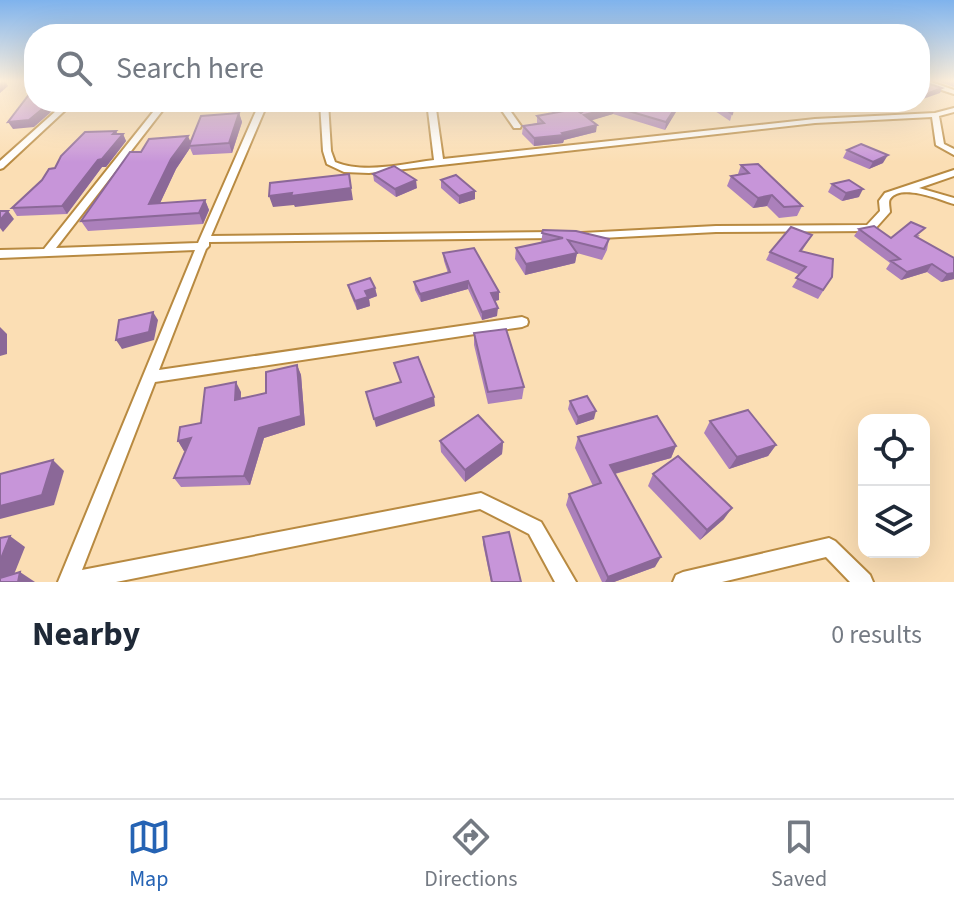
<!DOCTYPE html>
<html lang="en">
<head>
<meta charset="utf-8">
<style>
  :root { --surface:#fff; --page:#f6f6f7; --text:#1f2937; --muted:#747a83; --line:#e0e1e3; --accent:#2563b4 }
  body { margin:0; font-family:"Source Sans 3",sans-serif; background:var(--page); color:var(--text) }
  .controls { position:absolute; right:24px; bottom:24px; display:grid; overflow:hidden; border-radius:16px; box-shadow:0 8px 32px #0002 }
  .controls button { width:72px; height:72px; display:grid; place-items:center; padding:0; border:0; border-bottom:2px solid var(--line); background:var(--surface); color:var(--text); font:40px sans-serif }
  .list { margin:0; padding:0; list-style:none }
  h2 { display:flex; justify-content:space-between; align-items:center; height:104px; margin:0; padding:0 32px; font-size:34px }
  h2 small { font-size:26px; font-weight:400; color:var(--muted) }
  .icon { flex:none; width:44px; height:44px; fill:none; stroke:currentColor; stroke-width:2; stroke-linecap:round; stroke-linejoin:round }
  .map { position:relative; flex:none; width:954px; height:582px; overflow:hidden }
  .search { position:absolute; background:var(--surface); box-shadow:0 8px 32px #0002; left:24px; right:24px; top:24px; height:88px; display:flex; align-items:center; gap:20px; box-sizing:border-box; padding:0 28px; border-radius:32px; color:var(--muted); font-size:30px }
  .sheet { height:216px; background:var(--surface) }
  nav { display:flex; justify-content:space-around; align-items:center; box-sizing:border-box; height:112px; border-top:2px solid var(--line); background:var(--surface); font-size:22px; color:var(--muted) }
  nav a { display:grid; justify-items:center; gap:4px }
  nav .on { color:var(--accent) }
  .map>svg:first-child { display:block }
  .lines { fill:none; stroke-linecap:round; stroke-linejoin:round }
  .street-casing { stroke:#b88a41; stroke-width:4 }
  .street { fill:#fff; fill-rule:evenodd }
  .wall { fill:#ab80bb }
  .shaded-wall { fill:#8b6898 }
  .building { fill:#c795d9; stroke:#8b6898; stroke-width:2 }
</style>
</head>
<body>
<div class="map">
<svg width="954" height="582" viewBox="0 0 954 582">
  <rect width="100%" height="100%" fill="#fbdeb4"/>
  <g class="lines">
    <g class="street-casing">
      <g id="street">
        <path d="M920,81H928L954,90V94L920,83Z"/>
        <path d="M66,102H74L3,168L0,169V161Z"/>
        <path d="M161,102H169L56,248L198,243L260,102H268L211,236L556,232L561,235L556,238L209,242V246L206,249L159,370L522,317L527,319L528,322L527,325L522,327L155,382L82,570L481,493L541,522L576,582H555L529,534L480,509L116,582H58L195,250L0,258V250L44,249Z"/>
        <path d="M320,102H328L331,151L335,162C365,174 403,164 434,160L427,102H435L443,159L815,119L935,113L954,108V112L939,116L944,144L954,149V155L936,145L932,117L815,123L369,173L344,172L327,164L323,151Z"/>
        <path d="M496,102H504L521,126L520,128H514Z"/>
        <path d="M954,170V176L919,188L954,198V204C940,200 901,183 890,199C888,202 890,209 890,212L874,230L870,231L716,232L582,239L577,236L582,233L716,226L867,225L880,211L879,201L885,193Z"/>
        <path d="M829,538L835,541L870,575L873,582H850L826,557L722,582H673L676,575L683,572Z"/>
      </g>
    </g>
    <use href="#street" class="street"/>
  </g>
  <g class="wall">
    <path d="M938,81H954V87Z"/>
    <path d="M566,102H681L665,130L613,114L591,120L596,132L564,140L563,143L534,146L522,134L523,126L537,123V116L575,109Z"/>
    <path d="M714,102L732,114L730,121L712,109Z"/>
    <path d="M239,113L242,122L232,153L193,155L190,148L176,169L160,203L205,200L209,210L203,224L88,231L81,221L141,152L191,142Z"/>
    <path d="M116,131L117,134H123L126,141L106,167H102L67,214L17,216L12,208L55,168Z"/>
    <path d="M847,150L883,163L869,169L843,158Z"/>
    <path d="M741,165L802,206L797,216L779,218L767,206L753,208L727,186L731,176L738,174Z"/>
    <path d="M373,174L417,188L396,197L374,181Z"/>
    <path d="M441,180L475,199L459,204L441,188Z"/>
    <path d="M832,184L859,197L842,201L828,192Z"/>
    <path d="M859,229L891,238L920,235L917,238L954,258V279L941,282L927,272L901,280L886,269L890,263L854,236Z"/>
    <path d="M543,230L609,239L607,250L602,260L577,253L575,263L525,275L515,259L516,248L541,243Z"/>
    <path d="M812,235L802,251L832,277L818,299L792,287L800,275L766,260L770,252Z"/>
    <path d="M443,253L499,300L494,301L497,316L482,320L468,289L421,302L415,290L414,282L448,273L444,261Z"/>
    <path d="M348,285L375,288L377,296L369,299L370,306L357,310L350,293Z"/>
    <path d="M474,333L524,387L522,399L488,404L474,345Z"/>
    <path d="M297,365L301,375L305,425L264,438L250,485L181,487L174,478L186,450L184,451L178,441L241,392V398L266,393Z"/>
    <path d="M570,401L594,419L576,425L568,409Z"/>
    <path d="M710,421L776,445L768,456L729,469L704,433Z"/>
    <path d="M578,437L676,446L671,458L615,474L655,567L614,582H602L566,505L569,494L593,486L575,448Z"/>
    <path d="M440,441L503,442L502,454L465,482L441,452Z"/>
    <path d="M653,474L724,519L700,540L648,486Z"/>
    <path d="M483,537L521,582H491L483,544Z"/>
  </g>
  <g class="shaded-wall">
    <path d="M2,81H5L8,86L0,93V83Z"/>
    <path d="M942,88L940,93L920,100L921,96Z"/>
    <path d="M48,102H57L50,113L34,127L13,129L8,122Z"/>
    <path d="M679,102H681V104L665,130L666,122Z"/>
    <path d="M615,107L613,114L583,123L584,115Z"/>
    <path d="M239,113L242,122L232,153L229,143Z"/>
    <path d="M597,125L596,132L564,140L563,143L534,146V138Z"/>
    <path d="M116,131L119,138L123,134L126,141L106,167H102L67,214L62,206Z"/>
    <path d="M188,136L192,145L189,146L190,148L176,169L155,214L149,204L171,159Z"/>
    <path d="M888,155L883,163L869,169L873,162Z"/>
    <path d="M349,174L353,200L295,207L294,205L273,207L269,196L292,193Z"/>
    <path d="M416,180L417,188L396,197L395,189Z"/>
    <path d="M863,189L859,197L842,201L846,193Z"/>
    <path d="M475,191V199L459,204V196Z"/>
    <path d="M772,195L767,206L753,208L758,198Z"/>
    <path d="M205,200L209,210L203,224L199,213Z"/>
    <path d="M8,211L14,219L3,232L0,228V220Z"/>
    <path d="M577,253L575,263L525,275L526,264Z"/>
    <path d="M932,264L927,272L901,280L907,272Z"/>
    <path d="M954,273V279L941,282L947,274Z"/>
    <path d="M468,281V289L421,302L420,294Z"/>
    <path d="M375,288L377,296L369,299L370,306L357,310L355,301L365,291Z"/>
    <path d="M499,292V300L490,302L491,293Z"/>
    <path d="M498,308L497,316L482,320V312Z"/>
    <path d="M153,312L158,320L154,340L122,349L116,340Z"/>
    <path d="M0,327L7,334V354L0,356Z"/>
    <path d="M297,365L301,375L305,425L264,438L250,485L244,476L259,428Z"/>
    <path d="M236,382L241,392L240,409L235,400Z"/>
    <path d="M434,397L435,406L376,427L374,419Z"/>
    <path d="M596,411L594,419L576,425L578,417Z"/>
    <path d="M191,438L197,448L184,451L178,441Z"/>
    <path d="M503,442L502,454L465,482V470Z"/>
    <path d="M776,445L768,456L729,469L737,457Z"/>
    <path d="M676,446L671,458L606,476L610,465Z"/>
    <path d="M53,460L64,471L54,505L0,519V506Z"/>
    <path d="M732,508L724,519L700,540L707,530Z"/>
    <path d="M10,536L25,547L11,582H0V561Z"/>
    <path d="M661,557L655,567L614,582H605L608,577Z"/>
    <path d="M20,572L35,582H18Z"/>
  </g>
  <g class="building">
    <path d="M920,81H921L942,88L921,96Z"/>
    <path d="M34,88V102H48L46,106L29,120L8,122Z"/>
    <path d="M576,102H679L666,122L615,107L584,115L597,125L562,133L564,135L534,138L523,126L544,123L537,116L575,109L581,113L586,109Z"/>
    <path d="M714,102H735L732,114Z"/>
    <path d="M239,113L229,143L189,146L201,116Z"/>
    <path d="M116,131L113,134H123L102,159L98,160L62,206L12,208L42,180L49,169L55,168L61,156L85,132Z"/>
    <path d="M188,136L171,159L149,204L205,200L199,213L81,221L130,152H141L149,139Z"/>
    <path d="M861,144L888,155L873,162L847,150Z"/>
    <path d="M758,164L802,206L784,207L772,195L758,198L731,176L749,173L741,165Z"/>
    <path d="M394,166L416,180L395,189L373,174Z"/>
    <path d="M349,174L351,188L291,196L292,193L269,196L270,183Z"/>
    <path d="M456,175L475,191L459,196L441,180Z"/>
    <path d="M849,180L863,189L846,193L832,184Z"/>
    <path d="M0,211H8L0,220Z"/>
    <path d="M911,222L925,228L915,236L954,258V273L947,274L932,264L907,272L891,261L900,259L859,229L874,226L891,238Z"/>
    <path d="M791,227L812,235L800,251L833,259L832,277L823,290L796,278L806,267L770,252Z"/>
    <path d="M543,230L576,231L609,239L604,249L568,240L577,253L526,264L516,248L563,238L542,233Z"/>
    <path d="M474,248L499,292L491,293L498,308L482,312L468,281L420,294L414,282L450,272L443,253Z"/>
    <path d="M370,278L375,288L365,291L368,297L355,301L348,285Z"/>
    <path d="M153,312L149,332L116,340L119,320Z"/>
    <path d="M506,329L524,387L488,392L474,333Z"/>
    <path d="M418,357L434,397L374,419L366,392L401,382L394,363Z"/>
    <path d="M297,365L301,416L259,428L244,476L174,478L191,438L178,441L180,427L201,423L205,388L236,382L235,400L266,393V372Z"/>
    <path d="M587,396L596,411L578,417L570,401Z"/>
    <path d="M748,410L776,445L737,457L710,421Z"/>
    <path d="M478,415L503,442L465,470L440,441Z"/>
    <path d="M657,416L676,446L610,465L661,557L608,577L569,494L601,483L578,437Z"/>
    <path d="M678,456L732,508L707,530L653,474Z"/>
    <path d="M53,460L42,495L0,506V474Z"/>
    <path d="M509,532L521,582H492L483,537Z"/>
    <path d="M10,536L0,561V538Z"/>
    <path d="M20,572L18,582H0V578Z"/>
  </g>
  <linearGradient id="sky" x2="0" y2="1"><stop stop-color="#7fb3ed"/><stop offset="0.5" stop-color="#fdf0dd"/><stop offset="1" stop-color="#fdf0dd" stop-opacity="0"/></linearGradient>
  <rect width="954" height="162" fill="url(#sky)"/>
</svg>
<div class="controls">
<button><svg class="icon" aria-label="locate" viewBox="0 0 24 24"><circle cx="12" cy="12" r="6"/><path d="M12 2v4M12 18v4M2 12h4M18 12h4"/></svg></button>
<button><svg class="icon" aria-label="layers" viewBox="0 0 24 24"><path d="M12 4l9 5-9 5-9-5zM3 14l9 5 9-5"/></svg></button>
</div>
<div class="search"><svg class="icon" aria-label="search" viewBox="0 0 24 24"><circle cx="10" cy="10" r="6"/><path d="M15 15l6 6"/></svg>Search here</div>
</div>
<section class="sheet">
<h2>Nearby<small>0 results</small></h2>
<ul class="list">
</ul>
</section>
<nav>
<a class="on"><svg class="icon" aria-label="map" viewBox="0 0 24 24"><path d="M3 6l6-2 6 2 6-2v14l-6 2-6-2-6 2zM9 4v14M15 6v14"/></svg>Map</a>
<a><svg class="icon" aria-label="directions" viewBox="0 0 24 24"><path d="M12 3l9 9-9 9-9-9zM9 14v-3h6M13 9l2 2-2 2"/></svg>Directions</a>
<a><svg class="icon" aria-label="saved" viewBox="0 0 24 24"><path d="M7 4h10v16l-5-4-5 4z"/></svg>Saved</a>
</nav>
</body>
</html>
